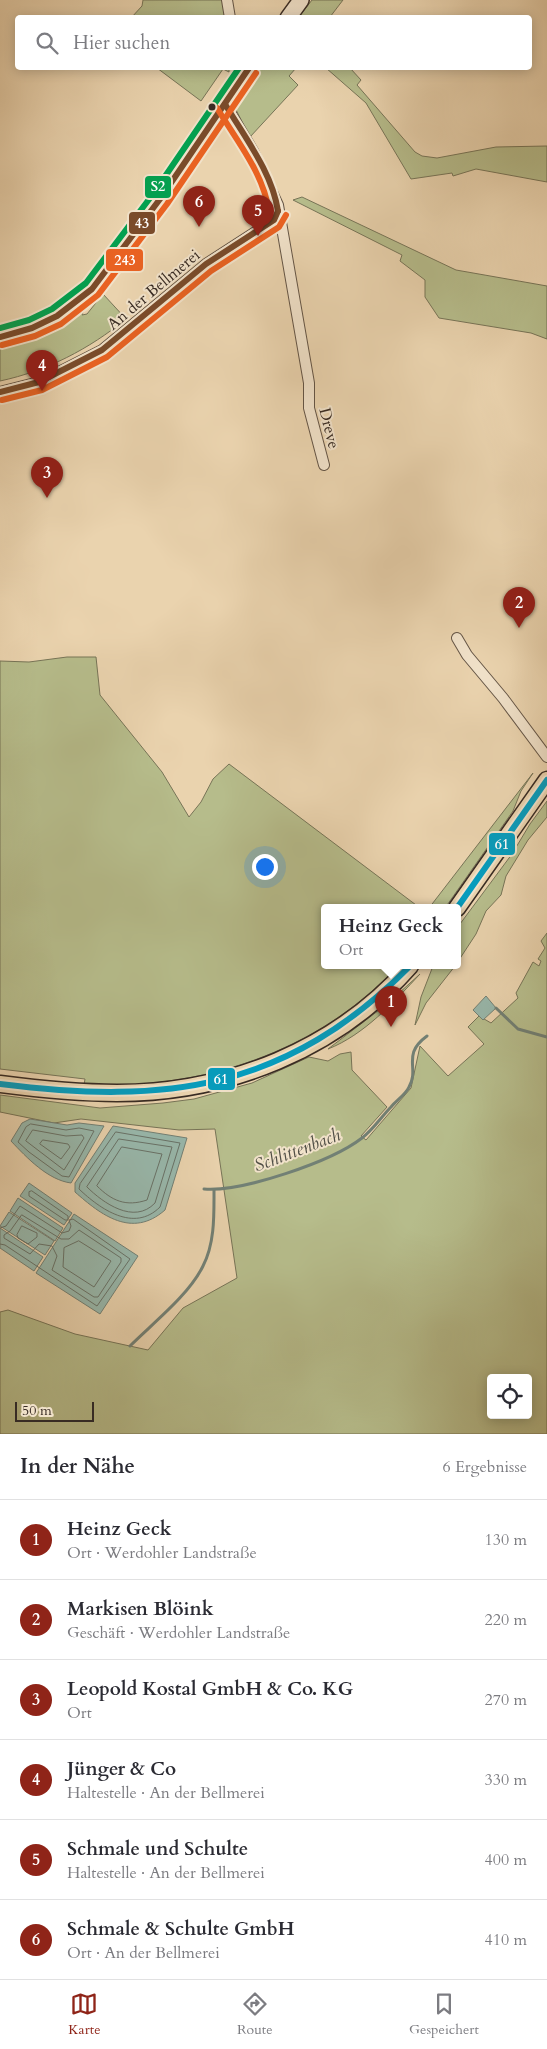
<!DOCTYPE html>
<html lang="de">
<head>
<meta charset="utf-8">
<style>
  :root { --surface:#fff; --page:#f2f2f3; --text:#2b2b33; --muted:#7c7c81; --line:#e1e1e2; --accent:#8f2418 }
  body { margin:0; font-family:Cardo,serif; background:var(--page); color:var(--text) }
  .controls { position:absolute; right:15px; bottom:15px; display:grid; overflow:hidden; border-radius:5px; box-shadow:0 2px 12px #0003 }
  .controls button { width:45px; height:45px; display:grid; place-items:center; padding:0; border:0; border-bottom:1px solid var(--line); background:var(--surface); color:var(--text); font:25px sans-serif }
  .scale { position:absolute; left:15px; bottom:12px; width:79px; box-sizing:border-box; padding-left:5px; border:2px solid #382b23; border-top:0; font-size:14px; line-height:18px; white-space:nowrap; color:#382b23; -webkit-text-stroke:4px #f1e2ca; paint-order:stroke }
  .you { position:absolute; left:264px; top:866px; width:18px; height:18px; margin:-12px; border:4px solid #fff; border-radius:50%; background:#1a73e8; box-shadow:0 0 0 8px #1a73e833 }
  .badge { display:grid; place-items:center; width:32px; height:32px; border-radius:50%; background:var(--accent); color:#fff; font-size:16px; font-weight:700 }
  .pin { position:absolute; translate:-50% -41px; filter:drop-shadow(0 1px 2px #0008) }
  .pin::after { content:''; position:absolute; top:26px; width:18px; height:15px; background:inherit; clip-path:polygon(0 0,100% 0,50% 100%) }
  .popup { position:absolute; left:321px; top:904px; width:140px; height:65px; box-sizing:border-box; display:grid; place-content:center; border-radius:5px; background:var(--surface); filter:drop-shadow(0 1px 4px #0005); font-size:16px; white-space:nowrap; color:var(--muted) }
  .popup b { font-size:19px; color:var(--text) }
  .popup::after { content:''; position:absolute; left:50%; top:100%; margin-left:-10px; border:10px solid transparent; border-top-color:var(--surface) }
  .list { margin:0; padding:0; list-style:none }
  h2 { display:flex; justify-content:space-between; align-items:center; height:65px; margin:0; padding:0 20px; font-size:21px }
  h2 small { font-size:16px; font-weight:400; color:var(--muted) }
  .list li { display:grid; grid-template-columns:32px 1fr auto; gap:15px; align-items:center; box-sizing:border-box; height:80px; padding:0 20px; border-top:1px solid var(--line) }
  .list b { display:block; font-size:19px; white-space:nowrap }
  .list p { margin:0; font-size:16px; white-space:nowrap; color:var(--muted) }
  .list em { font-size:16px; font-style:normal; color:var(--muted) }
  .icon { flex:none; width:28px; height:28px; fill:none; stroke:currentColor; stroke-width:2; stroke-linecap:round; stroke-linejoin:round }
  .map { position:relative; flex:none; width:547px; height:1434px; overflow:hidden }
  .search { position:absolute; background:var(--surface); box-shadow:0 2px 12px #0003; left:15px; right:15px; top:15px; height:55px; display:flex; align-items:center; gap:12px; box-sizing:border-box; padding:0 18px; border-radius:5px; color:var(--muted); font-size:19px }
  .sheet { height:545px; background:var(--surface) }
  nav { display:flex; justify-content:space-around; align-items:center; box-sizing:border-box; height:70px; border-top:1px solid var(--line); background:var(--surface); font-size:14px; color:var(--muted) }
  nav a { display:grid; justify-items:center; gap:2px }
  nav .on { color:var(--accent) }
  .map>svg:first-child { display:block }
  .green { fill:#b6bc8b; stroke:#777457; fill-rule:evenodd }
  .water { fill:#98b8ac; stroke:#728075 }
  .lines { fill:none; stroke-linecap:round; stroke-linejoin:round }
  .shore { stroke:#687268; stroke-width:1 }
  .stream { stroke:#728075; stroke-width:3 }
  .minor-casing { stroke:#645546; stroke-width:12 }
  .secondary-casing { stroke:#382b23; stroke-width:18 }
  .primary-casing { stroke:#382b23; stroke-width:19 }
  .minor { stroke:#f1e2ca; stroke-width:10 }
  .secondary { stroke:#f1e2ca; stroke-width:15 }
  .primary { stroke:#ead3ae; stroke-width:16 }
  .bus-1-casing { stroke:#f1e2ca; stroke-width:10 }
  .bus-2-casing { stroke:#f1e2ca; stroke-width:10 }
  .bus-3-casing { stroke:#f1e2ca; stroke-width:10 }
  .bus-4-casing { stroke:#f1e2ca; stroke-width:10 }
  .bus-1 { stroke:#069cbd; stroke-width:6 }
  .bus-2 { stroke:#7a4b2a; stroke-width:6 }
  .bus-3 { stroke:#e96222; stroke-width:6 }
  .bus-4 { stroke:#03a04f; stroke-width:6 }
  .bus-dot { fill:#382b23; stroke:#f1e2ca; stroke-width:2 }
  .labels { text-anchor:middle; stroke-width:4; stroke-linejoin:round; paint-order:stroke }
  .street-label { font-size:16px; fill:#382b23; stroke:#f1e2ca }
  .water-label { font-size:18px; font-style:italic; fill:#504e45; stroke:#f1e2ca }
  .line-badge { stroke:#f1e2ca; stroke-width:2 }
  .badge-label { font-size:14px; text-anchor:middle; font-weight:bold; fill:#fff }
</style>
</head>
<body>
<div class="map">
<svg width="547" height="1434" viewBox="0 0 547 1434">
  <rect width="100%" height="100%" fill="#ead3ae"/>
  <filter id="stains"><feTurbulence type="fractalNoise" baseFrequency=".004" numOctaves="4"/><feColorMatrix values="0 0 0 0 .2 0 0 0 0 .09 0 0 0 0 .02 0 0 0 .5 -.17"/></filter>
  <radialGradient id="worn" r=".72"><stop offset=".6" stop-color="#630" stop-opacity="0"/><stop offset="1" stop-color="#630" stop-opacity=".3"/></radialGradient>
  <g class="green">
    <path d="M143,0H224L227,18H131L142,6Z"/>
    <path d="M312,0H343L330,17L298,18Z"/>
    <path d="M157,68H229V72L223,69L201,101Z"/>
    <path d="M259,68H296L289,76L298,85L250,137L234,106L235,99Z"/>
    <path d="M326,68H350L361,80L357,85L415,152L422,156L437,158L496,147L547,146V182L476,169L453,176L452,173L411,179L366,103Z"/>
    <path d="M302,197L456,270L547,286V339L531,333L439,318L425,297V280L400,261L402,255L293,200Z"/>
    <path d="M103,294L126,319C89,349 47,371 0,381V347C33,341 59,325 86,305L82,315L87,314Z"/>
    <path d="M67,657H96L100,695L162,772L189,817L201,802L213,779L229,764L420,908H325V966H398C317,1053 201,1090 84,1085L85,1079L0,1069V661L29,662Z"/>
    <path d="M533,773L521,791L513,811L445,908H429Z"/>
    <path d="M547,801V817L528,840L506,876L501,895L486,911L476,934L457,963V928L512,854L530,824Z"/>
    <path d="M547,933V1434H0V1312L8,1310L75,1334L148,1350L183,1308L237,1278L215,1129L179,1130L81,1119L54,1123L0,1112V1095L100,1108L163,1103L194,1099L252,1083L309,1057L328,1061L340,1054L351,1052L352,1070L387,1107L361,1136L366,1140L411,1088L420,1046L448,1076L484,1044L468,1027L479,1016L491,1023L518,998L516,993L533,962L539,966L541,961L538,959L545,948L541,941ZM491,1378H528V1415H491Z"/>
    <path d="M433,966H455L426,1003L415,1025L421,997Z"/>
    <path d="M420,974C394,1002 364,1035 328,1049L387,1004Z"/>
  </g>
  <g class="water">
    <path d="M486,996L496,1008L483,1020L473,1010Z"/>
    <path d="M30,1119L67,1125L79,1123L104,1126L71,1183C48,1180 27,1158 11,1141L22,1123Z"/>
    <path d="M113,1126L187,1138L165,1210C132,1239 101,1215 75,1192V1183Z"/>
    <path d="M29,1183L72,1213L64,1225L20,1196Z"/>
    <path d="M18,1198L63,1228L55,1241L10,1211Z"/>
    <path d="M9,1212L54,1241L45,1255L0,1226Z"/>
    <path d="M74,1214L138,1256L100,1314L36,1273Z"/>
    <path d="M0,1228L43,1257L34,1271L0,1248Z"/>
  </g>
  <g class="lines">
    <g class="shore">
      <path d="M31,1124L66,1130L79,1128L94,1131L69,1177L62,1176L29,1152L18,1142L26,1127Z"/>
      <path d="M33,1130L66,1136L82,1135L84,1138L64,1170L26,1141Z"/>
      <path d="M116,1132L180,1143L160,1207C134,1233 100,1209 79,1189L80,1184Z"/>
      <path d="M119,1139L172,1147L155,1203C134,1225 103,1203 87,1187Z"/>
      <path d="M43,1140L68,1144L70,1147L61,1159L40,1144Z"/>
      <path d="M122,1147L162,1154L147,1200C126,1207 112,1201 97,1186Z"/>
      <path d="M32,1191L68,1216V1220H65L29,1196V1192Z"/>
      <path d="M22,1215L61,1239H69L79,1230L121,1258V1262L98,1297H94L52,1270L57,1256L52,1246L39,1244L30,1254L4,1238V1235L10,1231Z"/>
      <path d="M22,1226L37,1233V1237L28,1244L18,1238L17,1235Z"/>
      <path d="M0,1228L6,1226L20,1206L62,1233L69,1231L71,1226L69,1220L73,1219L130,1259L97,1306L5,1245L0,1244"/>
      <path d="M79,1241L111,1261L94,1287L63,1267L64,1248Z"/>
    </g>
    <g class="stream">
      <path d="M496,1008L518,1029L547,1037"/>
      <path d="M204,1189C242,1192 331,1162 362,1138C373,1130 382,1116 391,1107C396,1101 406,1094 409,1087C420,1068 401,1055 427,1036"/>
      <path d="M130,1346C153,1323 189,1295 203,1266C215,1243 214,1214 214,1190"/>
    </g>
    <g class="minor-casing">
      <g id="minor">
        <path d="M227,0L230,18"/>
        <path d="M225,104L253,151L278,205L309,383V408L324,465"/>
        <path d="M0,392L39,382L102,350L206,264L274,220L278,211"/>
        <path d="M457,638L467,655L503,698L547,757"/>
      </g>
    </g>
    <g class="secondary-casing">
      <g id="secondary">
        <path d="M288,18L301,0"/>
        <path d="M0,337L32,328L57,316L92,289L160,199L249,68"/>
      </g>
    </g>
    <g class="primary-casing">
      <g id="primary">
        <path d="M457,908L547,780"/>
        <path d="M0,1084C39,1089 78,1093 117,1093C228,1093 336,1050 410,966"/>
      </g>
    </g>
    <use href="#minor" class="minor"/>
    <use href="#secondary" class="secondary"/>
    <use href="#primary" class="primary"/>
    <g class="bus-1-casing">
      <g id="bus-1">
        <path d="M457,908L547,780"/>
        <path d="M0,1084C167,1105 287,1090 410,966"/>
      </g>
    </g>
    <g class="bus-2-casing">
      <g id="bus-2">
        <path d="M225,104C245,138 272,172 278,211"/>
        <path d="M0,337L32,328L57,316L92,289L160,199L249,68"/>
        <path d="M0,392L39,382L102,350L206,264L274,220L278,211"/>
      </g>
    </g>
    <g class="bus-3-casing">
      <g id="bus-3">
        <path d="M217,108C237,141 264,174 269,212"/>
        <path d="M2,345L35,336L61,324L98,295L167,204L256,73"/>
        <path d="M2,400L42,390L107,357L211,271L279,227L286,215"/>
      </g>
    </g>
    <g class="bus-4-casing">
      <path id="bus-4" d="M0,328L29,320L52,309L86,283L153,194L239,68"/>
    </g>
    <use href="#bus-1" class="bus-1"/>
    <use href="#bus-2" class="bus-2"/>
    <use href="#bus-3" class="bus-3"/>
    <use href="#bus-4" class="bus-4"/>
  </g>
  <circle class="bus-dot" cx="212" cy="107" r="4.5"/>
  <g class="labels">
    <g class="street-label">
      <text transform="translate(153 289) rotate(-40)" y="6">An der Bellmerei</text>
      <text transform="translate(330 428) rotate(76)" y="6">Dreve</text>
    </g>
    <g class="water-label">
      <text transform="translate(297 1150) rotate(-21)" y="6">Schlittenbach</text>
    </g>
  </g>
  <g class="line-badge">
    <rect x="144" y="175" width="28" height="24" rx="5" fill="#03a04f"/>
    <rect x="128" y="211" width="28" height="24" rx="5" fill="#7a4b2a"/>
    <rect x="105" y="248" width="39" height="24" rx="5" fill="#e96222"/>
    <rect x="488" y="832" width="28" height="24" rx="5" fill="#069cbd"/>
    <rect x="207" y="1067" width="29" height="24" rx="5" fill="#069cbd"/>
  </g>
  <g class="badge-label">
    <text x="158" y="191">S2</text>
    <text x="142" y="228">43</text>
    <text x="125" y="265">243</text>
    <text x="502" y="849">61</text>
    <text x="221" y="1084">61</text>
  </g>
  <rect width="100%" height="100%" filter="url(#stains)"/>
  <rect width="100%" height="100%" fill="url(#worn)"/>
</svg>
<div class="controls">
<button><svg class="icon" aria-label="locate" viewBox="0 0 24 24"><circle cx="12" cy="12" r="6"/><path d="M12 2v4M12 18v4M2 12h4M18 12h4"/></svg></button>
</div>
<div class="scale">50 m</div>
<div class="you"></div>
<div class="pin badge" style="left:391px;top:1027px">1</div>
<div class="popup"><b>Heinz Geck</b>Ort</div>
<div class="pin badge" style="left:519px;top:628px">2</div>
<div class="pin badge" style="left:47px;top:498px">3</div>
<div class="pin badge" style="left:42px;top:391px">4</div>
<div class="pin badge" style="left:258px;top:236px">5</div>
<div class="pin badge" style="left:199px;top:227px">6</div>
<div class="search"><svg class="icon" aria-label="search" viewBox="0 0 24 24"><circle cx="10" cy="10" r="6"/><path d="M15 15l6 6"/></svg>Hier suchen</div>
</div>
<section class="sheet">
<h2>In der Nähe<small>6 Ergebnisse</small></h2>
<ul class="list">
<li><span class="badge">1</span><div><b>Heinz Geck</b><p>Ort · Werdohler Landstraße</p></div><em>130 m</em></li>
<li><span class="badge">2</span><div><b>Markisen Blöink</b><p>Geschäft · Werdohler Landstraße</p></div><em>220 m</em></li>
<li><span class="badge">3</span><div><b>Leopold Kostal GmbH &amp; Co. KG</b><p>Ort</p></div><em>270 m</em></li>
<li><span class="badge">4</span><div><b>Jünger &amp; Co</b><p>Haltestelle · An der Bellmerei</p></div><em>330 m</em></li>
<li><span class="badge">5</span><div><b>Schmale und Schulte</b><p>Haltestelle · An der Bellmerei</p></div><em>400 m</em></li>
<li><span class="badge">6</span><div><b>Schmale &amp; Schulte GmbH</b><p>Ort · An der Bellmerei</p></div><em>410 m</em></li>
</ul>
</section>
<nav>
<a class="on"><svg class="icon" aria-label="map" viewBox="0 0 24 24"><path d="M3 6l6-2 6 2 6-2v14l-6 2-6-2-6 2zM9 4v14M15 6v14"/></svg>Karte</a>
<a><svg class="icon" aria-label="directions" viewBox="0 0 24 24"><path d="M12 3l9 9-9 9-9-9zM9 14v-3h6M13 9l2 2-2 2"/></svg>Route</a>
<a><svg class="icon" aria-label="saved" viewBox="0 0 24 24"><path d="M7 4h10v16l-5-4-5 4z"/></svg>Gespeichert</a>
</nav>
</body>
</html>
